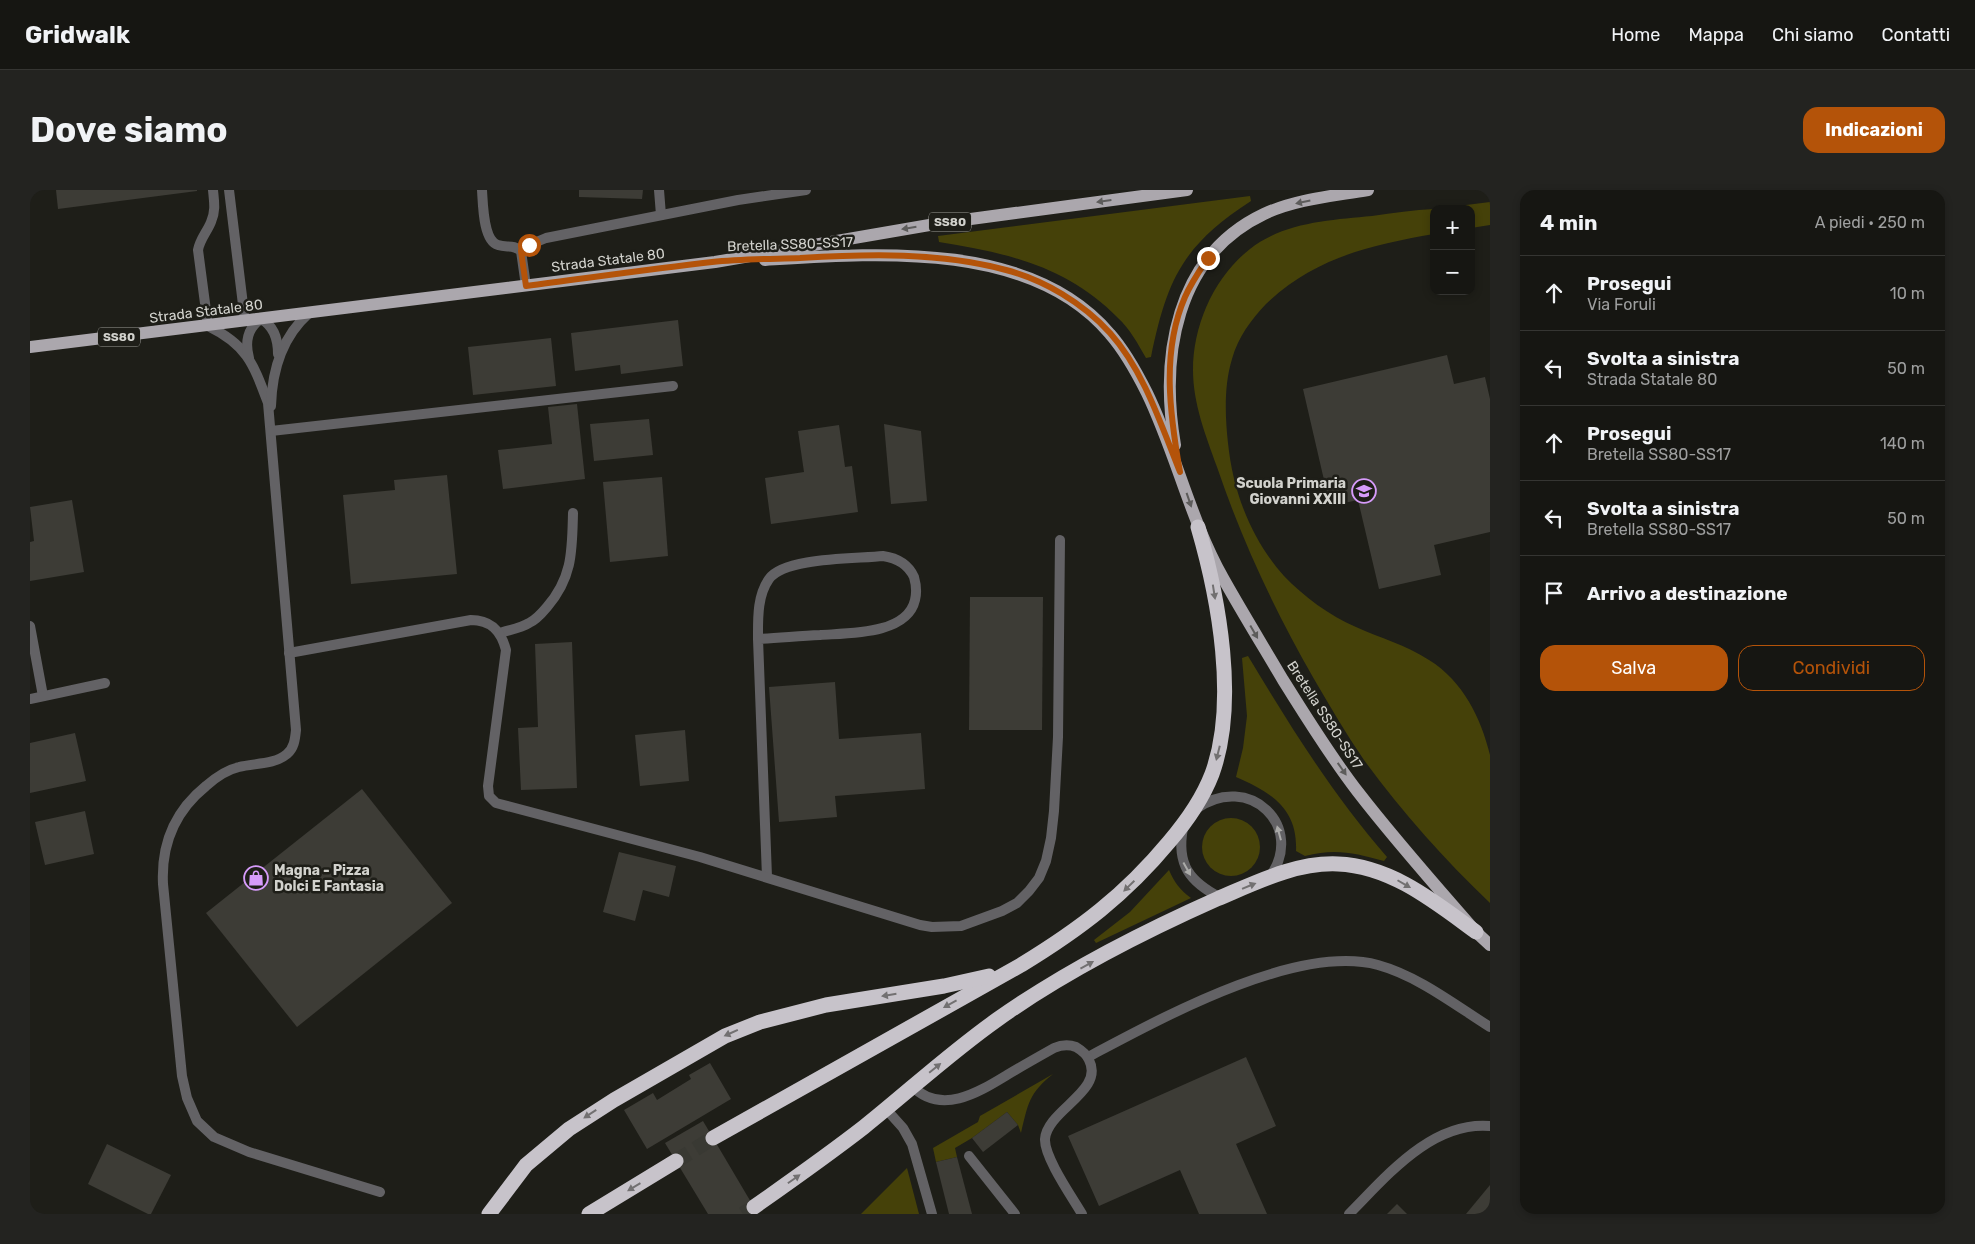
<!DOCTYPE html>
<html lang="it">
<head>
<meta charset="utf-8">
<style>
  :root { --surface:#161612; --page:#232320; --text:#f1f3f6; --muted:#9e9f9f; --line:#353532; --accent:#b45309 }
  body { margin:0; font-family:Rubik,sans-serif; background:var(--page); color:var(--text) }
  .controls { position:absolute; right:15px; top:15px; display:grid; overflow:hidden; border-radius:10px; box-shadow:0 2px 8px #0003 }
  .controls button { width:45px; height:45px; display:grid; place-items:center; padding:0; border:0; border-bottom:1px solid var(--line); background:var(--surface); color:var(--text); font:25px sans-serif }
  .stop { position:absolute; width:15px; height:15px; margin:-11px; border:4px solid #b45309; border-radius:50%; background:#fff }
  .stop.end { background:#b45309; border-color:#fff; box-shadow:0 1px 5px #0008 }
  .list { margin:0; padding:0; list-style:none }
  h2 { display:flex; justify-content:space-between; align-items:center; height:65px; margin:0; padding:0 20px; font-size:21px }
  h2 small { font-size:16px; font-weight:400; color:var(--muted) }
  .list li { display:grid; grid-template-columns:32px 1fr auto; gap:15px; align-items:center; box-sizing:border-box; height:75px; padding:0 20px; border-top:1px solid var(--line) }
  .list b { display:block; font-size:19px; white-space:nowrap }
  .list p { margin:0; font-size:16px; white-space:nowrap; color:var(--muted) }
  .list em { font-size:16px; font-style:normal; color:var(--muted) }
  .actions { display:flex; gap:10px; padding:15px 20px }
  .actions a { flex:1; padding:11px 0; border:1px solid var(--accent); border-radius:15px; text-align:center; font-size:18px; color:var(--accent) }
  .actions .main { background:var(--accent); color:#fff }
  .icon { flex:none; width:28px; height:28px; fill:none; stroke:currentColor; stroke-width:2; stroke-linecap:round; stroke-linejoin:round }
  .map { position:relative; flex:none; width:1460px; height:1024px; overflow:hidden; border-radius:15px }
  header { display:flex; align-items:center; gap:30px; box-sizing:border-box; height:70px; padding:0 25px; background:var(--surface); border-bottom:1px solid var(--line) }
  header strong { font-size:24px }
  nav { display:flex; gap:28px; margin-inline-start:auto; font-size:18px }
  .intro { display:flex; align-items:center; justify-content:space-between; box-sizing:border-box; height:120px; padding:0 30px }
  h1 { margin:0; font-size:35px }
  .button { padding:12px 22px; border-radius:15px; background:var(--accent); color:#fff; font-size:18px; font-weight:700 }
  main { display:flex; gap:30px; padding:0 30px }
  aside { flex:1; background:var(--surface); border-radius:15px; box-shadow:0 2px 8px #0003 }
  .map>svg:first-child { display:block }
  .green { fill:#454109 }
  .building { fill:#3d3c36 }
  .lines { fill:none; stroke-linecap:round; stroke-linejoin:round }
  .motorway-tunnel { stroke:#393933; stroke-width:15; stroke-dasharray:15 8; stroke-linecap:butt }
  .service { stroke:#636265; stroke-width:10 }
  .minor { stroke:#636265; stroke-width:10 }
  .primary { stroke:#aba7ad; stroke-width:12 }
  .motorway { stroke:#c7c3ca; stroke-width:15 }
  .oneway { fill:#5d5c5b }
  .oneway2 { fill:#727071 }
  .oneway3 { fill:#ababa9 }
  .route { stroke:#b45309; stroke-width:6 }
  .labels { text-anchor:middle; stroke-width:5; stroke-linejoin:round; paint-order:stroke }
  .shield { fill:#1e1e18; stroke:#9c9c97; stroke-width:1 }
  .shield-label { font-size:12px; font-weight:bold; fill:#d2d2cd }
  .street-label { font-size:14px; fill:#d2d2cd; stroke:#1e1e18 }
  .poi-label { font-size:14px; font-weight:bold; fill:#d2d2cd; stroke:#1e1e18; text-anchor:end }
</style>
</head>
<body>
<header>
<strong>Gridwalk</strong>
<nav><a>Home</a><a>Mappa</a><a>Chi siamo</a><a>Contatti</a></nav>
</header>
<div class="intro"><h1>Dove siamo</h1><a class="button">Indicazioni</a></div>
<main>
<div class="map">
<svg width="1460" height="1024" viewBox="0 0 1460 1024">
  <rect width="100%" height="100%" fill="#1e1e18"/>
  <g class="green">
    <path d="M1220,6L1221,11C1153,55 1137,89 1121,167L1116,168C1108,154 1100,139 1088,128C1037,76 977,63 909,52L908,46Z"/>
    <path d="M1460,12V35L1441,38V19H1404Z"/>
    <path d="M1404,19V44C1340,55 1284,68 1236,114C1221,130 1208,147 1202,169C1194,195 1195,226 1198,253C1203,302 1221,349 1254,386C1273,406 1300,426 1326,437C1350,448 1376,455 1399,470C1433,491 1451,528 1460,565V713C1415,670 1371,621 1334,570C1316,544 1300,516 1284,489C1245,421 1212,351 1187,277C1176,246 1163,214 1163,180C1163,135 1184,87 1220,59C1254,32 1301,30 1342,26C1363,23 1384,20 1404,19Z"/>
    <path d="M1218,466C1260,536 1303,605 1357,667L1354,671C1325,663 1305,658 1275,666L1266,661C1268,619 1241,602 1206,587L1213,558L1217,526L1212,468Z"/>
    <circle cx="1201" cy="657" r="29"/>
    <path d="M1139,680C1144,692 1150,700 1161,708L1066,753L1064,750L1100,722Z"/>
    <path d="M1023,884C999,903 998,914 991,943L988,935L977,922L942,948L925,958L927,967L906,972L903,958L948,932L950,926Z"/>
    <path d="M877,978L889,1024H831Z"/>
  </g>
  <g class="building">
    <path d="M26,0H167V1L28,19Z"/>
    <path d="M549,0H613L612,9L549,7Z"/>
    <path d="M648,130L653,176L591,184L590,175L545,181L541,143Z"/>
    <path d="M521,148L526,196L443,205L438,157Z"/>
    <path d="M1417,165L1424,194L1455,187L1460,209V342L1404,355L1411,385L1349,399L1328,310L1300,316L1273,199Z"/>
    <path d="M547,214L555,289L473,299L468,260L522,254L518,217Z"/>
    <path d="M619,229L623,265L564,271L560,234Z"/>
    <path d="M854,234L891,241L897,311L861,314Z"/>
    <path d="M809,235L815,277L822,276L828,322L741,334L735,288L774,282L768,241Z"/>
    <path d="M417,285L427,384L321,394L313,305L365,300L364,290Z"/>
    <path d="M632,287L638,366L580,372L573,292Z"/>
    <path d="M42,310L54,382L0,391V352L4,351L0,317Z"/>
    <path d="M940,407H1013L1012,540H939Z"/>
    <path d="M542,452L547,598L491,600L488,538L508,537L505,454Z"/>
    <path d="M805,492L809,549L891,543L895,599L805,606L807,627L749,632L739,497Z"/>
    <path d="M655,540L659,591L610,596L605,545Z"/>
    <path d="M45,543L56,591L0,603V553Z"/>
    <path d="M332,599L422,713L267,837L176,723Z"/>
    <path d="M55,621L64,664L15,675L5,632Z"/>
    <path d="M589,662L646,676L639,707L613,700L605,731L573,722Z"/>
    <path d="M1216,867L1246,936L1206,954L1237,1024H1169L1150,980L1069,1016L1038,946Z"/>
    <path d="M680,873L701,909L617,959L594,920L623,903L627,910L661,889L659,885Z"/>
    <path d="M977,922L988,935L953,962L942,948Z"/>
    <path d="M673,931L728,1024H678L635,953Z"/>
    <path d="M77,954L141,985L121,1024H118L58,994Z"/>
    <path d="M927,967L942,1024H919L906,972Z"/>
    <path d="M1460,995V1024H1436Z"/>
    <path d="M1367,1014L1377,1024H1357Z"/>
  </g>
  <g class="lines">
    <g class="motorway-tunnel">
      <path d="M646,971L683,948"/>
      <path d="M713,1024L724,1017"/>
    </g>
    <g class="service">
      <path d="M183,0C184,11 186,21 181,32C177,42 170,49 168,60L178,136C217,155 223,173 238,213L266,540C265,550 264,558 257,564C244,575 224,573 209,577C196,580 185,588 176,596C145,621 131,654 133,694L152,886L157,908L167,931L184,947L219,962L350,1002"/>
      <path d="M199,0L215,131"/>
      <path d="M629,0L631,25"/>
      <path d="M219,168C215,153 217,138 231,129C244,136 248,149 248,164"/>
      <path d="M241,216C242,181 252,147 279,123"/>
      <path d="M241,241L643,196"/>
      <path d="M0,436L13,506"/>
      <path d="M470,443C479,440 491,438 499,433C506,430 512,423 517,417C543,387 542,360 543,323"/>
      <path d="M728,449C749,448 769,446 790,445C818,443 877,445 885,410C887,402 886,394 884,387C878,374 867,368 853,366C827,369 754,367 739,389C727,406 728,429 728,449L737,687"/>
      <path d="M259,463L441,430C461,430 471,441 476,460L458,596L459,606L466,613L670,667L890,735L902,737L931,736L972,721L987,713L999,701L1009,688L1016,671L1021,648L1024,621L1028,547L1030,350"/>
      <path d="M1166,619C1219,581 1277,637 1239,688"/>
      <path d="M1153,638C1146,675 1160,692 1191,708"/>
      <path d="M1058,867C1130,829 1266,753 1348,775C1388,786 1425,815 1460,837"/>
      <path d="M882,896C911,926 949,902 977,885C992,876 1008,867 1024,858C1031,855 1038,854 1046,857C1051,860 1057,865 1059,870C1075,901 1017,920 1015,949C1014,967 1042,1007 1052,1024"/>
      <path d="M856,919L873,938L882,954L902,1024"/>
      <path d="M939,966L985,1024"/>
    </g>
    <g class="minor">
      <path d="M452,0C453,14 453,51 468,55C477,58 483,54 491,61L496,96"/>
      <path d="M491,61L499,55L516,48L708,10L776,0"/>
      <path d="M0,509L75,493"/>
      <path d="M1319,1024C1356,987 1401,931 1460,936"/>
    </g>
    <g class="primary">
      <path d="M735,70C845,63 1001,50 1080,144C1095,161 1107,183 1117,203C1146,263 1160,329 1193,388C1212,422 1233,456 1253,490C1277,528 1300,566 1328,602C1365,650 1406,696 1446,742L1460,755"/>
      <path d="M0,157L685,72L911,33L1157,0"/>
      <path d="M1145,255C1130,167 1145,66 1234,24C1266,9 1304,6 1338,0"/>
    </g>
    <g class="motorway">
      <path d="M683,948L991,775C1050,739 1095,705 1139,652C1157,631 1172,610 1182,584C1208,513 1189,409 1168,337"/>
      <path d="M724,1017C761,991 798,965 834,937C879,901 921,862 968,829C1033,783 1115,741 1187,709C1225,693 1266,672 1308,674C1361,676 1405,712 1446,742"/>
      <path d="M459,1024L496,975L539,939L584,910L695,846L730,832L796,815L914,796L959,786"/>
      <path d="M559,1024L646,971"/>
    </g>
  </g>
  <defs><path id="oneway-solid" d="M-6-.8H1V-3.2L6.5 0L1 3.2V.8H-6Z" transform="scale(1.25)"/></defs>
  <g class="oneway">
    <use href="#oneway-solid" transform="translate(1074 11) rotate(172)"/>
    <use href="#oneway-solid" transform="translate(1273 12) rotate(168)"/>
    <use href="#oneway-solid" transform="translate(879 38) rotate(171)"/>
    <use href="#oneway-solid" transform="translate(1159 310) rotate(71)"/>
    <use href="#oneway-solid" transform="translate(1224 442) rotate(60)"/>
    <use href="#oneway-solid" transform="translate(1312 579) rotate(55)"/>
  </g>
  <g class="oneway2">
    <use href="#oneway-solid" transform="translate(1184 402) rotate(81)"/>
    <use href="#oneway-solid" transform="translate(1188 563) rotate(104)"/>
    <use href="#oneway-solid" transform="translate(1374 694) rotate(30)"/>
    <use href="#oneway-solid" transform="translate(1099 696) rotate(136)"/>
    <use href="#oneway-solid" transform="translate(1219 696) rotate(-22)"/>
    <use href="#oneway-solid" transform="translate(1057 775) rotate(-29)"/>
    <use href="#oneway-solid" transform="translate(859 805) rotate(171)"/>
    <use href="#oneway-solid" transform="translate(920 814) rotate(151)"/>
    <use href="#oneway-solid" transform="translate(701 843) rotate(156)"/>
    <use href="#oneway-solid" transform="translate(905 878) rotate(-39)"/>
    <use href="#oneway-solid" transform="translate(560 924) rotate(147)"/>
    <use href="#oneway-solid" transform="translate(764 989) rotate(-35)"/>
    <use href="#oneway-solid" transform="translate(604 997) rotate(149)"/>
  </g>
  <g class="oneway3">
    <use href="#oneway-solid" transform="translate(1249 643) rotate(-105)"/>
    <use href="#oneway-solid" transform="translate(1157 679) rotate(61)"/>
  </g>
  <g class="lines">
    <path class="route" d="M499,55L491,61L496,96C558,88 620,79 682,72C711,69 741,69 770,68C838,64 910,62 976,80C1014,90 1053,113 1080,143C1114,181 1131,235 1150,282C1140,225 1131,162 1155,107C1161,93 1170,80 1178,68"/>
  </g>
  <defs>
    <g id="school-ring" transform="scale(1.25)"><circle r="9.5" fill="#1e1e18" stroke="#d69bfa" stroke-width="1.5"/><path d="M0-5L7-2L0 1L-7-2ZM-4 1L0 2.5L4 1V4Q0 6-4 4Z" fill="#d69bfa"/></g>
    <g id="shop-ring" transform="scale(1.25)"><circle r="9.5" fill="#1e1e18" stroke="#d69bfa" stroke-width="1.5"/><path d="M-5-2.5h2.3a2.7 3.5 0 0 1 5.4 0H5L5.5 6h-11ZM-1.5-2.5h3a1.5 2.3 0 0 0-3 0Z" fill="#d69bfa"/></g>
  </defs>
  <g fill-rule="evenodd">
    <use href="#school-ring" x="1334" y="301"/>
    <use href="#shop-ring" x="226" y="688"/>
  </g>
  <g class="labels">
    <g class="shield">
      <rect x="899" y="22.5" width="42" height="19" rx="4"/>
      <rect x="68" y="137.5" width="42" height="19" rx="4"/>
    </g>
    <g class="shield-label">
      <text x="920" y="36">SS80</text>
      <text x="89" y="151">SS80</text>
    </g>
    <g class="street-label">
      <text transform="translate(760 54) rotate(-2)" y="5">Bretella SS80-SS17</text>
      <text transform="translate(578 70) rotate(-7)" y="5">Strada Statale 80</text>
      <text transform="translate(176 121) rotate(-7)" y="5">Strada Statale 80</text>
      <text transform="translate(1295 525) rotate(57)" y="5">Bretella SS80-SS17</text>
    </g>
    <g class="poi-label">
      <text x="1316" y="298">Scuola Primaria<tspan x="1316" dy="16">Giovanni XXIII</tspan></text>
      <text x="244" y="685" text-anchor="start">Magna - Pizza<tspan x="244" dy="16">Dolci E Fantasia</tspan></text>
    </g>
  </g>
</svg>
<div class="controls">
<button>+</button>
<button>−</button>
</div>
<div class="stop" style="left:499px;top:55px"></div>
<div class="stop end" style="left:1178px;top:68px"></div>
</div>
<aside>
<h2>4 min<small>A piedi · 250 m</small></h2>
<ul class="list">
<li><svg class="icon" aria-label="ahead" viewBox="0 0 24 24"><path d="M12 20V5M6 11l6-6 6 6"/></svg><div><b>Prosegui</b><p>Via Foruli</p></div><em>10 m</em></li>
<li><svg class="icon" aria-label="left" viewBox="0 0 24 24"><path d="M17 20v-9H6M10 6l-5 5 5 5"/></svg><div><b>Svolta a sinistra</b><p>Strada Statale 80</p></div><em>50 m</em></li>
<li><svg class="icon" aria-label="ahead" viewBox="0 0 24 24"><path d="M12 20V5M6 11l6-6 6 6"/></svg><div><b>Prosegui</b><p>Bretella SS80-SS17</p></div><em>140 m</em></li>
<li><svg class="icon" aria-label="left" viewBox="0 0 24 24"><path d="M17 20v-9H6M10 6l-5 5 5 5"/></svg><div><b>Svolta a sinistra</b><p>Bretella SS80-SS17</p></div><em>50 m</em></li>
<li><svg class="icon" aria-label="arrive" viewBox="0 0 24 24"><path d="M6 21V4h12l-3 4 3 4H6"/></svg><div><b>Arrivo a destinazione</b></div></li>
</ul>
<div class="actions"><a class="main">Salva</a><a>Condividi</a></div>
</aside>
</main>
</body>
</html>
